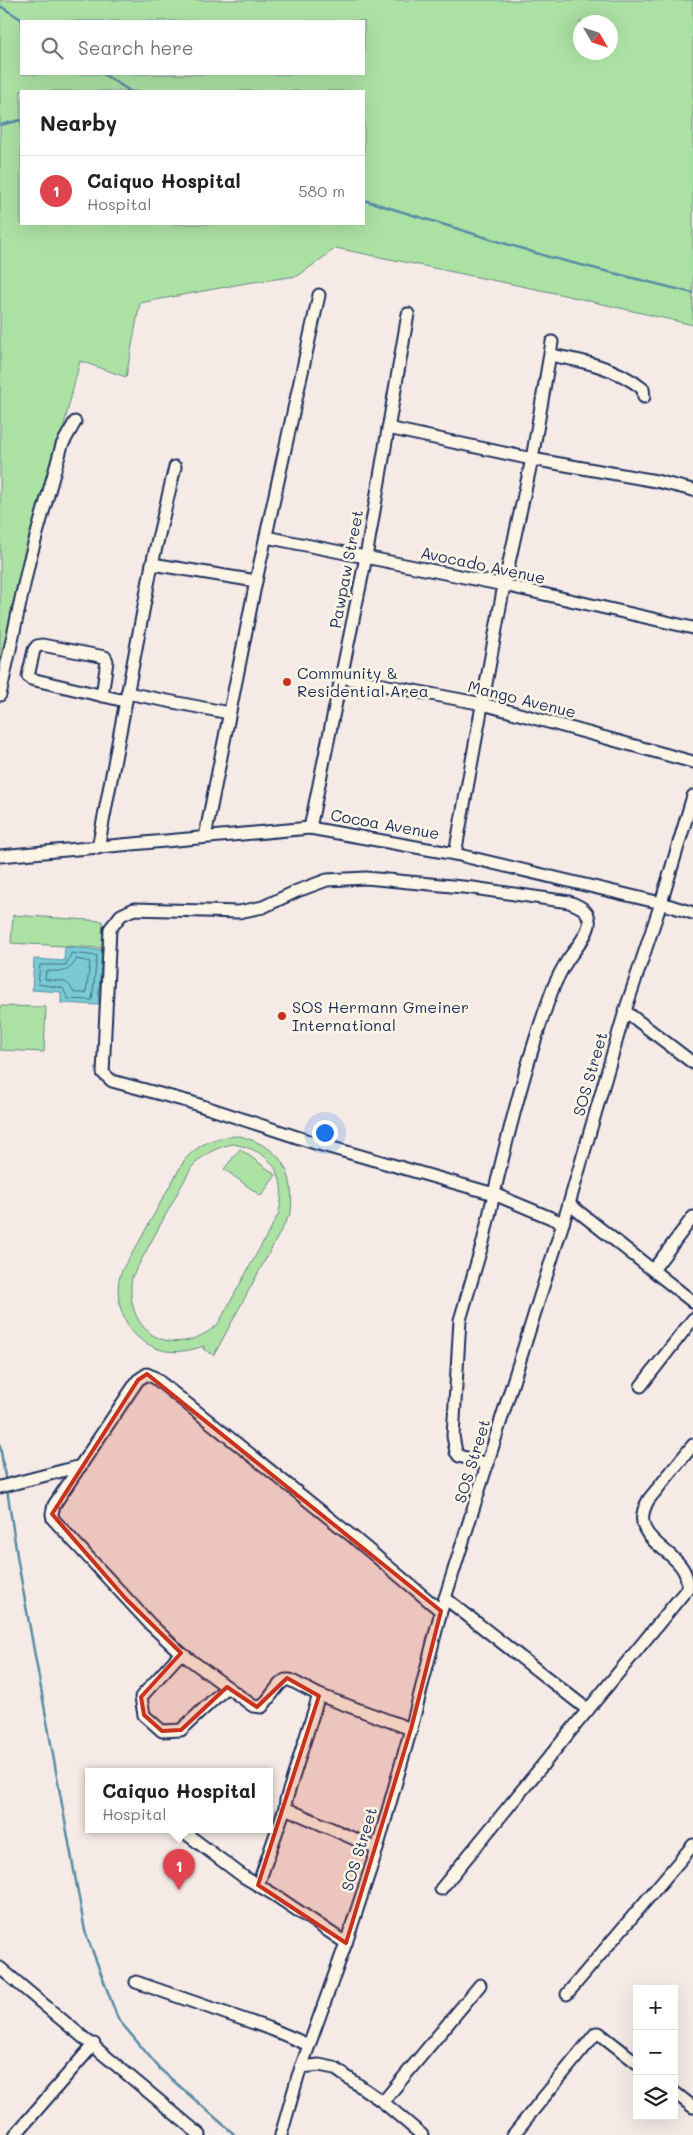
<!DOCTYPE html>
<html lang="en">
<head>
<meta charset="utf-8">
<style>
  :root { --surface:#fff; --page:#f2f2f2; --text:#202124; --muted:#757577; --line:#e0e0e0; --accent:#d93025 }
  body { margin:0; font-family:Mali,sans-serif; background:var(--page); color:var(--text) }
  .controls { position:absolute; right:15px; bottom:15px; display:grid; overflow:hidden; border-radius:0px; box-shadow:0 5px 20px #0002 }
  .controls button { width:45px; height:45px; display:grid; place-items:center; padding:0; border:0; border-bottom:1px solid var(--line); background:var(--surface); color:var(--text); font:25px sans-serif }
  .compass { position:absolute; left:573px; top:15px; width:45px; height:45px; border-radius:50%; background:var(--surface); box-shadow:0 5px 20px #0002; rotate:129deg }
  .you { position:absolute; left:324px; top:1132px; width:18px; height:18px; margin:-12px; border:4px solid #fff; border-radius:50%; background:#1a73e8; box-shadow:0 0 0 8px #1a73e833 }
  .badge { display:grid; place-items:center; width:32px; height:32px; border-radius:50%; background:var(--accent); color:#fff; font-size:16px; font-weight:700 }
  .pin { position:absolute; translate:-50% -41px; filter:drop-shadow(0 1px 2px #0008) }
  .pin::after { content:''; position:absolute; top:26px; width:18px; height:15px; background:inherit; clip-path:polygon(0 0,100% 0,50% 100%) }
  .popup { position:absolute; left:85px; top:1768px; width:188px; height:65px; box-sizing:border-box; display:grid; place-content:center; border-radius:0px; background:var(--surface); filter:drop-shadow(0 1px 4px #0005); font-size:16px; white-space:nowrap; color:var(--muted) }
  .popup b { font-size:19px; color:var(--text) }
  .popup::after { content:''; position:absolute; left:50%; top:100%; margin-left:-10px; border:10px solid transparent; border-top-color:var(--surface) }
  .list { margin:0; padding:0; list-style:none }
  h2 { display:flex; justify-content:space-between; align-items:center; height:65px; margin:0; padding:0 20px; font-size:21px }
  h2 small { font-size:16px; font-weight:400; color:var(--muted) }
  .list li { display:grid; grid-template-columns:32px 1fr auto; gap:15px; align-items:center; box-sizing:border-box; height:70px; padding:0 20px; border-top:1px solid var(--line) }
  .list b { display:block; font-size:19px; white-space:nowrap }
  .list p { margin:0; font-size:16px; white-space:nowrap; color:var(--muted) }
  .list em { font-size:16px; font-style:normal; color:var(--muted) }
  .icon { flex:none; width:28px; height:28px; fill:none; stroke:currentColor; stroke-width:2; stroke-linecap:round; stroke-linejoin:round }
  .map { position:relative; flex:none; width:693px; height:2135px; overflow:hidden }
  .search { position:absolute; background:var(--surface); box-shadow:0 5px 20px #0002; left:20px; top:20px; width:345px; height:55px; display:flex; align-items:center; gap:12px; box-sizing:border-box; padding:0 18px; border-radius:0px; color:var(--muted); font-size:19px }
  .panel { position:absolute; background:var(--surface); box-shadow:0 5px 20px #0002; left:20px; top:90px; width:345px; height:135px; border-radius:0px }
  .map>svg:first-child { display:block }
  .green { fill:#ace1a4; stroke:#648881; fill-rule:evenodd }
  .water { fill:#7acad4; stroke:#548ca5 }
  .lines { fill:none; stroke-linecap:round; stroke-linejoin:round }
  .shore { stroke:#416d8d; stroke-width:1 }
  .stream { stroke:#548ca5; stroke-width:2.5 }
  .minor-casing { stroke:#1b2f5e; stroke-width:15 }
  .minor { stroke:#fcf5e5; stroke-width:11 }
  .marked { fill:#c8321e; fill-opacity:0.2; stroke:#c8321e; stroke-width:4; stroke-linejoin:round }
  .poi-dot { fill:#c8321e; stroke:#fcf5e5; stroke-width:2 }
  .labels { text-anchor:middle; stroke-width:5; stroke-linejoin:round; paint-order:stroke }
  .street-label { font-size:16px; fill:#1b2f5e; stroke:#fcf5e5 }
  .poi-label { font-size:16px; fill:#1b2f5e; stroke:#fcf5e5; text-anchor:start }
</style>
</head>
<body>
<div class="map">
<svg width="693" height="2135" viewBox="0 0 693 2135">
  <rect width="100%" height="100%" fill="#f6eae6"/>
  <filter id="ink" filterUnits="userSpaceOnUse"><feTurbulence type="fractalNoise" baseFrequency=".02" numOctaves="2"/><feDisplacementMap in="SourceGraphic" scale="10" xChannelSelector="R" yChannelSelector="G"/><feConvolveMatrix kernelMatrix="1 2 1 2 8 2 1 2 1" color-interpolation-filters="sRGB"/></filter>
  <g filter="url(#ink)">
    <g class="green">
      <path d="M0,0H693V325L555,293L336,248L298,276L246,283L140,303L126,377L80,361L0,682ZM21,21H364V74H21ZM580,22H610V52H580ZM21,91H364V224H21Z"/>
      <path d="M13,915L103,921L102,948L11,943Z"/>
      <path d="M0,1006L46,1007L44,1052L0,1050Z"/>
      <path d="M240,1136C281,1148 295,1169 291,1212L214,1355L203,1349L204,1346C179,1354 162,1355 140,1339C123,1326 114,1297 120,1276C123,1265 133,1253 139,1242C154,1214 169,1187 185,1159C204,1141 214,1137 240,1136ZM233,1144C273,1151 289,1176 278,1215L218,1324C175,1362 123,1335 132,1277L191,1168C204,1154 214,1148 233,1144Z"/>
      <path d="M240,1149L276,1175L261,1196L224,1169Z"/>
    </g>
    <path class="water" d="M65,947L102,950L98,1005L61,1003V992L32,990L34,959L64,961Z"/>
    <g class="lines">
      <g class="shore">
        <path d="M72,953L97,956L92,1000L68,999L63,988L38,984L40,965H65Z"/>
        <path d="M77,959L90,962L86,993H74C66,976 59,983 45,979L46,971C64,971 66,975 77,959Z"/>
      </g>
      <g class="stream">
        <path d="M0,6L24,21"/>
        <path d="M103,74L130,91"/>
        <path d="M0,125L21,120"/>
        <path d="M364,200L549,257L693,293"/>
        <path d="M0,1445L6,1483"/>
        <path d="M7,1489L18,1562L85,1931L118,2019L160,2069L235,2135"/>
      </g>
      <g class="minor-casing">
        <g id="minor">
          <path d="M550,355C583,361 616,367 643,389L644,397"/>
          <path d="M388,428L532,459L552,342"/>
          <path d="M266,537L504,585L693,628"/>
          <path d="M152,564L256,581"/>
          <path d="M341,677L483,704L693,762"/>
          <path d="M127,693L229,713"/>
          <path d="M0,695L29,562L62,445L75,422"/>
          <path d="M102,696L107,661L105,657L42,645L37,646L34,650L28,676L31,679L125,701"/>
          <path d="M310,828L366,557L408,314"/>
          <path d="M205,837L256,581L319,295"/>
          <path d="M98,848L152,564L175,467"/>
          <path d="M455,854L504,585L532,459L656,481L693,490"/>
          <path d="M0,856L310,828L455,854L661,903L693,913"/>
          <path d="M366,878L473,888L569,902C580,906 591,911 589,925C586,938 574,950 567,961C561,970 557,979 553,988C528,1055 510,1125 494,1194L315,1143L190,1102L112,1081L103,1073L110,929L121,915L134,909L239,912L263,907L297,891L327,880Z"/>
          <path d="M625,1011L693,1063"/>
          <path d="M569,1204L693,1302"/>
          <path d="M653,1270L693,1217"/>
          <path d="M641,1386L693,1319"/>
          <path d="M488,1464L459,1456L456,1452L453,1436L460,1320L483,1242L494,1194L563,1223"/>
          <path d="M0,1487L81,1466"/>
          <path d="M445,1598L588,1710"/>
          <path d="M181,1653L141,1697L144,1715L162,1731L181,1730L227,1687"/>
          <path d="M411,1729L319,1695L290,1680H285L279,1685L262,1707L253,1706L181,1653L151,1625L53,1519L52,1514L54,1505L138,1380L147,1374L155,1378L353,1537L441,1611"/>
          <path d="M285,1808L377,1849"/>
          <path d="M180,1829L244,1877L273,1894L346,1943"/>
          <path d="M258,1885L285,1808L286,1800L319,1695"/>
          <path d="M441,1889L687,1589C693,1549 621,1545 649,1499L693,1445"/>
          <path d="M0,1968L200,2135"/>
          <path d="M136,1982L271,2029L309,2045"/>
          <path d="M567,1994L693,1845"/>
          <path d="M301,2067L319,2065L334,2068L383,2102L422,2135"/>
          <path d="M674,2092L693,2107"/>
          <path d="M383,2102L480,1985"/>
          <path d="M15,2135L94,2044"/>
          <path d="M281,2135L298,2076L346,1943L377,1849L411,1729L441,1611L569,1204L625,1011L661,903L693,796"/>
          <path d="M513,2135L596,2033H599L637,2063"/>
        </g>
      </g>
      <use href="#minor" class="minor"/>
    </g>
  </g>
  <path class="marked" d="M147,1374L441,1611L411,1729L346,1943L258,1885L319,1696L287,1678L257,1707L227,1687L181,1730L162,1731L144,1715L141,1697L181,1653L126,1599L52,1514L138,1380Z"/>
  <g class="poi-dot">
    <circle cx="287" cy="682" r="5"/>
    <circle cx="282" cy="1016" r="5"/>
  </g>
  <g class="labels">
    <g class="street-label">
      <text transform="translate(483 565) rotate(12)" y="6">Avocado Avenue</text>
      <text transform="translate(346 569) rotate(-79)" y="6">Pawpaw Street</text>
      <text transform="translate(522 699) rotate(14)" y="6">Mango Avenue</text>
      <text transform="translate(385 824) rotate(10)" y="6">Cocoa Avenue</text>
      <text transform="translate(590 1074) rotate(-74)" y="6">SOS Street</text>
      <text transform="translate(472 1461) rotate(-73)" y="6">SOS Street</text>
      <text transform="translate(359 1849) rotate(-73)" y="6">SOS Street</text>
    </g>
    <g class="poi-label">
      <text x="297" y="679">Community &amp;<tspan x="297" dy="18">Residential Area</tspan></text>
      <text x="292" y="1013">SOS Hermann Gmeiner<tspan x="292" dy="18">International</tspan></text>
    </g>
  </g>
</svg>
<div class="controls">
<button>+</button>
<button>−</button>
<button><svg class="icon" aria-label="layers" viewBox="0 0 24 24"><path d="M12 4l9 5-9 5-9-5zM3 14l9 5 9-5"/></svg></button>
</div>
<svg class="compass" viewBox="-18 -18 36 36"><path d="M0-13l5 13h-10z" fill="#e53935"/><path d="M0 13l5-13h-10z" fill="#757577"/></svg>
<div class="you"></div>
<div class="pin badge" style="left:179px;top:1890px;background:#e0444e">1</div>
<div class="popup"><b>Caiquo Hospital</b>Hospital</div>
<div class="search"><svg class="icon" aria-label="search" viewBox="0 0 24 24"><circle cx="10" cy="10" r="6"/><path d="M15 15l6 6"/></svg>Search here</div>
<section class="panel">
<h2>Nearby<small></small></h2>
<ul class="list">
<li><span class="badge" style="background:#e0444e">1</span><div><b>Caiquo Hospital</b><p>Hospital</p></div><em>580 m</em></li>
</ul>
</section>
</div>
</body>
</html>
